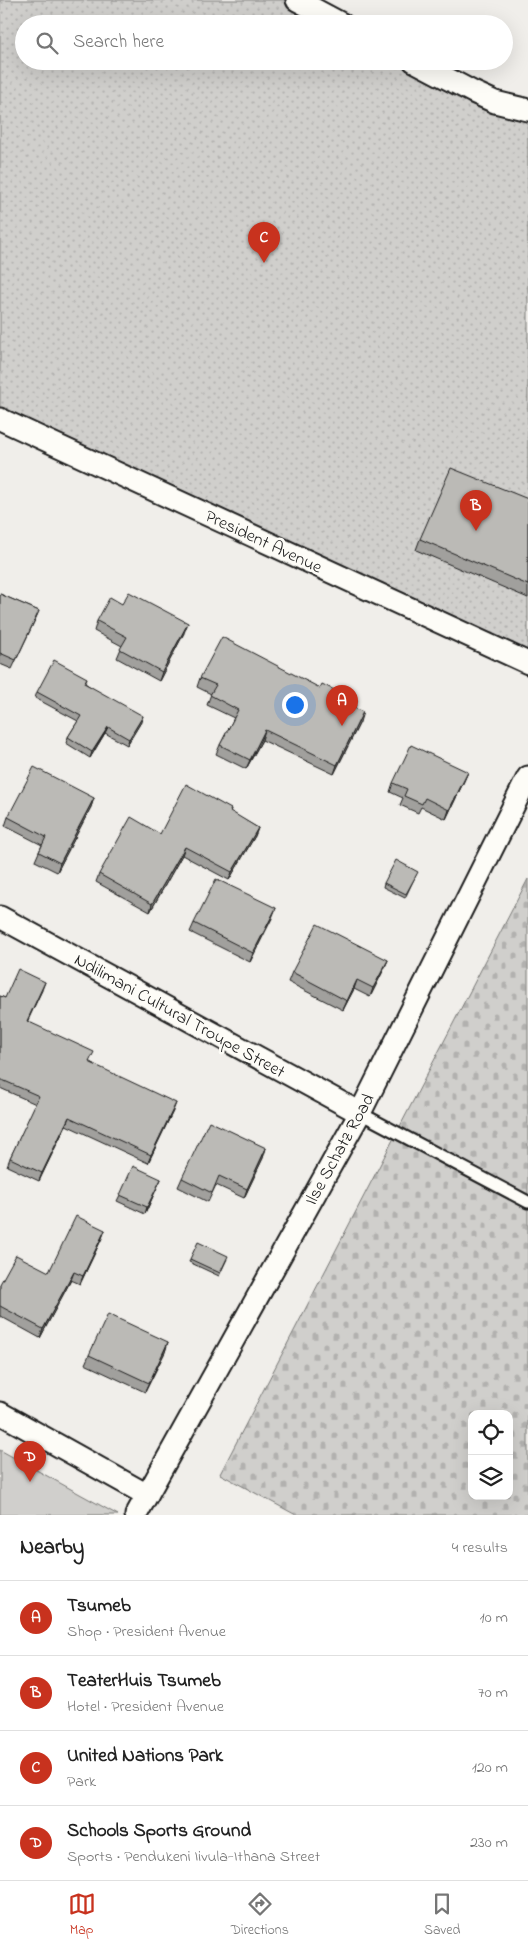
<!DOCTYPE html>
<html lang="en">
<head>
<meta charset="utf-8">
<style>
  :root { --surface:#fff; --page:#f6f6f6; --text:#222; --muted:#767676; --line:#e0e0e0; --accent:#c8321e }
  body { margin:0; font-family:"Indie Flower",sans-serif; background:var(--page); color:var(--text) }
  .controls { position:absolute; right:15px; bottom:15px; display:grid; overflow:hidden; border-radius:10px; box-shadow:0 5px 20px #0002 }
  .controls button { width:45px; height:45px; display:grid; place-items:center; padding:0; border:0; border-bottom:1px solid var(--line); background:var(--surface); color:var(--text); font:25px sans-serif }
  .you { position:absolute; left:294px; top:704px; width:18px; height:18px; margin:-12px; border:4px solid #fff; border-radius:50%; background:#1a73e8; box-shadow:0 0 0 8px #1a73e833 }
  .badge { display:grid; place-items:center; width:32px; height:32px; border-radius:50%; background:var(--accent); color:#fff; font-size:16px; font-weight:700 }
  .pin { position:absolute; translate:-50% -41px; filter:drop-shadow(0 1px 2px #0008) }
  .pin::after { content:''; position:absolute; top:26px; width:18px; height:15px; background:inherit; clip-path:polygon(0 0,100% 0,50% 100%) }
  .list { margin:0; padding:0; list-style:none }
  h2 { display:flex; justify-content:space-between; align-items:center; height:65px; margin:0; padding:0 20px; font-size:21px }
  h2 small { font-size:16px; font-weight:400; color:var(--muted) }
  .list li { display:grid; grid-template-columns:32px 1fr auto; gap:15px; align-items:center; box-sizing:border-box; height:75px; padding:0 20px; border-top:1px solid var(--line) }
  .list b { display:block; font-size:19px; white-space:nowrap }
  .list p { margin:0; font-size:16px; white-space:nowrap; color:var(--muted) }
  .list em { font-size:16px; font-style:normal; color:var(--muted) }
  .icon { flex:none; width:28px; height:28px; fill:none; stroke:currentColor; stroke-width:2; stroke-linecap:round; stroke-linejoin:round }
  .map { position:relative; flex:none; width:528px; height:1515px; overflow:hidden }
  .search { position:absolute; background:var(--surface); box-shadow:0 5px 20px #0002; left:15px; right:15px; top:15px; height:55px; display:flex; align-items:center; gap:12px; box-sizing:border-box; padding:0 18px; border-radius:28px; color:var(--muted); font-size:19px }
  .sheet { height:365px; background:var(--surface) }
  nav { display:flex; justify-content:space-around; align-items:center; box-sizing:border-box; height:70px; border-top:1px solid var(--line); background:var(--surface); font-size:14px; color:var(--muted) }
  nav a { display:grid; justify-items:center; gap:2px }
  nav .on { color:var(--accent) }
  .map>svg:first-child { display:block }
  .green { fill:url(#green-dots); stroke:#767674 }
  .cemetery { fill:url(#cemetery-stones); stroke:#767674; fill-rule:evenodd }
  .pitch { fill:#d0cfcc; stroke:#767674 }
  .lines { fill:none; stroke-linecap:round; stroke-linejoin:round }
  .lane-casing { stroke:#1c1c1c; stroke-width:15 }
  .street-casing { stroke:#1c1c1c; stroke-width:25 }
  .lane { stroke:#fdfcf7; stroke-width:11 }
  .street { stroke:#fdfcf7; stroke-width:21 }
  .wall { fill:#a1a09d; stroke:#1c1c1c }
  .shaded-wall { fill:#83827f; stroke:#1c1c1c }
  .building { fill:#bbbab6; stroke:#1c1c1c }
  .labels { text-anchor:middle; stroke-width:5; stroke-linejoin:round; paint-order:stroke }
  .street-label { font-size:18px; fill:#1c1c1c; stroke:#fdfcf7 }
</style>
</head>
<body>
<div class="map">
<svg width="528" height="1515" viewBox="0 0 528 1515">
  <defs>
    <pattern id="green-dots" width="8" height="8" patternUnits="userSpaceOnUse" patternTransform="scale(1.25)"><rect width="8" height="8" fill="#d0cfcc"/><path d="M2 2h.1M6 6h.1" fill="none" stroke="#b2b1af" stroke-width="1.8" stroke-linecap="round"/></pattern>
    <pattern id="cemetery-stones" width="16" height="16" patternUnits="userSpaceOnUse" patternTransform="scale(1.25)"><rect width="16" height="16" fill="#d0cfcc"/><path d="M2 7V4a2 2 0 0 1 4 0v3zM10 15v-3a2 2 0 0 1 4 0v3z" fill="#b2b1af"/></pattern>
  </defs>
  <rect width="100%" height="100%" fill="#f0eeea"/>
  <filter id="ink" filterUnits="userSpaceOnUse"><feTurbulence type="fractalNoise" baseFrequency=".02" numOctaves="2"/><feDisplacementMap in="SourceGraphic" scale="10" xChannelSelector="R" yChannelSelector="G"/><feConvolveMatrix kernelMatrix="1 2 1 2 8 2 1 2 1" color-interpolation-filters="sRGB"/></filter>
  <g filter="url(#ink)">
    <path class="green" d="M0,0H303L348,24H24V61H419L528,106V663L0,419Z"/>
    <path class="cemetery" d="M528,879V1515H296L220,1474ZM472,1414H509V1496H472Z"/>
    <path class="pitch" d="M0,1450L118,1515H0Z"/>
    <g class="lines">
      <g class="lane-casing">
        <path id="lane" d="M360,1113L528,1202"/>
      </g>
      <g class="street-casing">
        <g id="street">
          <path d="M297,0L342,24"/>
          <path d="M414,61L473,92L495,102L528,110"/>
          <path d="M0,419L528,663"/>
          <path d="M0,917L360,1113"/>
          <path d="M0,1413L147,1495"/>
          <path d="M136,1515L360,1113L528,777"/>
        </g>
      </g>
      <use href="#lane" class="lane"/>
      <use href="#street" class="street"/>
    </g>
    <g class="wall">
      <path d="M528,499V598L416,550L420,539Z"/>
      <path d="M0,594L39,611L35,620L12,669L0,664Z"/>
      <path d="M122,604L184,633L159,681L117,658L122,646L94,631L97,621Z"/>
      <path d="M87,678L85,683L141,722L127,745L105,733L90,758L66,743L68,737L78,721L35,698L37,692Z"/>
      <path d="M200,678L320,688L357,701L355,708L360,722L334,774L262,740L246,769L216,754L220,745L234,718L207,705L211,694L197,687Z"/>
      <path d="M468,772L464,781L446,819L421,807L418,813L400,805L403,798L390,792L393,783Z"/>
      <path d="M94,798L91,807L57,872L35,861L42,845L5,826L8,817Z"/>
      <path d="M231,809L230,812L258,828L255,836L229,880L182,855L150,912L96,882L99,874L160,834Z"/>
      <path d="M416,875L405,898L383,887L384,883Z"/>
      <path d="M272,918L250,962L190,932L194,923Z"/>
      <path d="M388,960L384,969L370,997L354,989L343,1010L288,982L292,972Z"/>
      <path d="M42,990L27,1021L90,1062L173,1111L148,1163L66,1125L39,1181L7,1166L10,1158L36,1104L0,1088V996L5,998Z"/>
      <path d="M266,1148L263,1158L244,1198L216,1185L208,1202L178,1187L182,1178Z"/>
      <path d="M161,1179L145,1214L117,1201L120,1195Z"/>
      <path d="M105,1230L102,1238L80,1284L71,1280L40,1338L0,1316V1284L49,1272Z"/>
      <path d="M190,1259H227L219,1276L189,1262Z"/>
      <path d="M168,1342L165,1352L145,1392L85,1364L89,1355Z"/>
    </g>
    <g class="shaded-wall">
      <path d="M188,623L184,633L159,681L162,672Z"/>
      <path d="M363,712L360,722L334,774L337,765Z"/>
      <path d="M143,716L141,722L127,745L129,739Z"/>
      <path d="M108,727L105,733L90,758L92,752Z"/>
      <path d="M265,730L262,740L246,769L250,760Z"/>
      <path d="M468,772L464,781L446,819L449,810Z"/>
      <path d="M94,798L91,807L57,872L60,863Z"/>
      <path d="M258,828L255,836L229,880L232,872Z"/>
      <path d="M185,847L182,855L150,912L152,904Z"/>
      <path d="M276,908L272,918L250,962L253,953Z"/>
      <path d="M388,960L384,969L370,997L373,988Z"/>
      <path d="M357,980L354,989L343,1010L347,1001Z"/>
      <path d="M45,982L42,990L24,1029L27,1021Z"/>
      <path d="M176,1103L173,1111L148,1163L151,1155Z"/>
      <path d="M69,1117L66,1125L39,1181L42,1173Z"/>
      <path d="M266,1148L263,1158L244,1198L247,1189Z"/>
      <path d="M161,1179L158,1185L145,1214L147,1207Z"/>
      <path d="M105,1230L102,1238L80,1284L83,1276Z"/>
      <path d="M74,1272L71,1280L40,1338L43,1329Z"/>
      <path d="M168,1342L165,1352L145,1392L149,1383Z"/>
    </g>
    <g class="building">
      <path d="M451,468L528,499V585L420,539Z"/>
      <path d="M129,592L188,623L162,672L120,649L127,637L97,621L110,597L122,604Z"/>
      <path d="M0,594L39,611L16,660L0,653Z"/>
      <path d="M222,637L320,688L322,684L357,701L354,708L363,712L337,765L265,730L250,760L220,745L238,710L210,695L216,685L200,678Z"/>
      <path d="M54,660L87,678L84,683L143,716L129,739L108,727L92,752L68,737L81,716L37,692Z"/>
      <path d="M411,745L468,772L449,810L425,798L422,804L404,796L407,789L393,783Z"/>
      <path d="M34,767L94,798L60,863L39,852L46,837L8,817Z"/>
      <path d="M186,784L231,809L230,811L258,828L232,872L185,847L152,904L99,874L131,817L160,834Z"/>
      <path d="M396,860L418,872L406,894L384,883Z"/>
      <path d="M216,879L276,908L253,953L194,923Z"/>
      <path d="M317,924L388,960L373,988L357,980L347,1001L292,972Z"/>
      <path d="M18,969L45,982L27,1021L94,1052L89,1062L176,1103L151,1155L69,1117L42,1173L10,1158L39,1096L0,1079V996L5,998Z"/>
      <path d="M209,1121L266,1148L247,1189L219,1176L212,1193L182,1178Z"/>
      <path d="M133,1166L161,1179L147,1207L120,1195Z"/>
      <path d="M76,1216L105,1230L83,1276L74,1272L43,1329L0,1306V1284L16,1255L49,1272Z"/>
      <path d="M198,1242L228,1256L220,1273L190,1259Z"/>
      <path d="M108,1314L168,1342L149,1383L89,1355Z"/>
    </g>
  </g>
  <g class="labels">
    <g class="street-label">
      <text transform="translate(264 541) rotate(25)" y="6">President Avenue</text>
      <text transform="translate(180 1015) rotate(29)" y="6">Ndilimani Cultural Troupe Street</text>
      <text transform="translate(339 1149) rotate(-61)" y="6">Ilse Schatz Road</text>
    </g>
  </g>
</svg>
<div class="controls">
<button><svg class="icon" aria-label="locate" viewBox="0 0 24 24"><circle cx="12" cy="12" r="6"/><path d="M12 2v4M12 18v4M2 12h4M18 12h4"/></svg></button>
<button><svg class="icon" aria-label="layers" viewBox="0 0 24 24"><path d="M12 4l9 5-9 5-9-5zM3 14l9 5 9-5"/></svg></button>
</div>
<div class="you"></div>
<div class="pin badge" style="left:342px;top:726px">A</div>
<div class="pin badge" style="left:476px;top:531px">B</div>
<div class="pin badge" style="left:264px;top:263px">C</div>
<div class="pin badge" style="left:30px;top:1482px">D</div>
<div class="search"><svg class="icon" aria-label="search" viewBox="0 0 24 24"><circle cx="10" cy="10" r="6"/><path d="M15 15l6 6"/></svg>Search here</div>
</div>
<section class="sheet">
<h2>Nearby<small>4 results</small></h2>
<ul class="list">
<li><span class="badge">A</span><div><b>Tsumeb</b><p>Shop · President Avenue</p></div><em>10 m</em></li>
<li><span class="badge">B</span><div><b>TeaterHuis Tsumeb</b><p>Hotel · President Avenue</p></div><em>70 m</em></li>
<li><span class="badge">C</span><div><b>United Nations Park</b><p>Park</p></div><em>120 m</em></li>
<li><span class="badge">D</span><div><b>Schools Sports Ground</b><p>Sports · Pendukeni Iivula-Ithana Street</p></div><em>230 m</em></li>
</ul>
</section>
<nav>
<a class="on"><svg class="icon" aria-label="map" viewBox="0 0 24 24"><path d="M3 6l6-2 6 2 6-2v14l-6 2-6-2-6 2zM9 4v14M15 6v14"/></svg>Map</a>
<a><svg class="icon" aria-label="directions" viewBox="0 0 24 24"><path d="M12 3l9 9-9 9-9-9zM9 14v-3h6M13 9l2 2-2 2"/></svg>Directions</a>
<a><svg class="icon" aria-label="saved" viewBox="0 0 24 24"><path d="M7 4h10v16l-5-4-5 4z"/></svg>Saved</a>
</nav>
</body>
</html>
